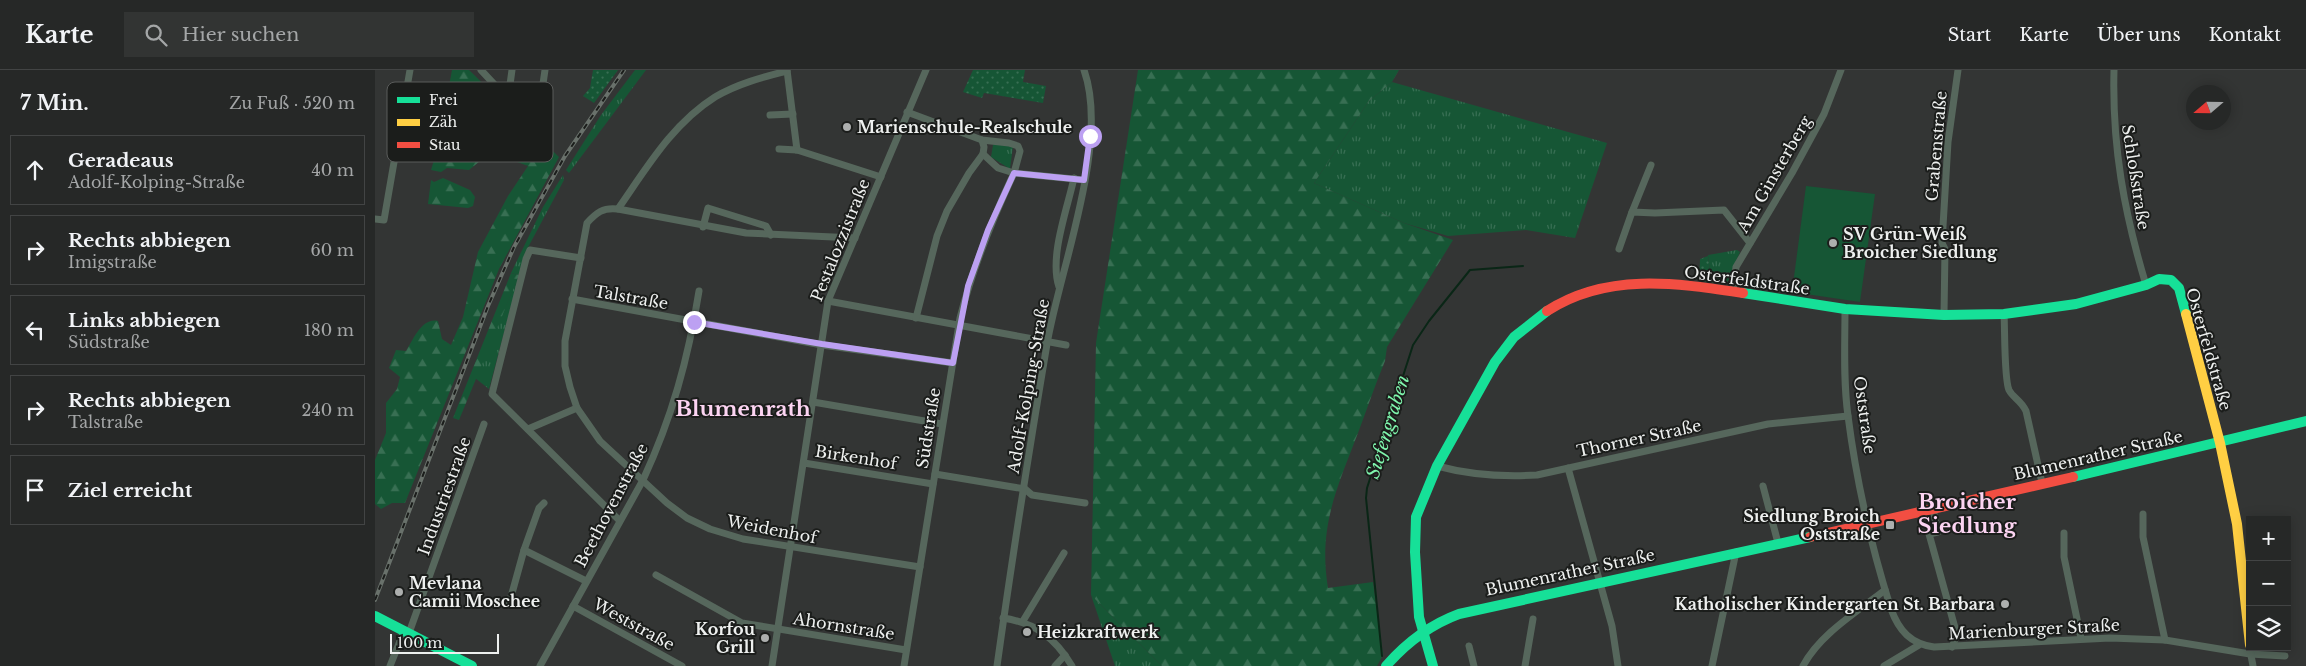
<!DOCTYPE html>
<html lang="de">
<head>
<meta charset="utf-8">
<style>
  :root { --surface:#262827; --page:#323433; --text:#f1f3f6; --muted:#a4a6a7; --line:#424444 }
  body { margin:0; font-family:"Libre Baskerville",serif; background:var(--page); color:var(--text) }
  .controls { position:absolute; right:15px; bottom:15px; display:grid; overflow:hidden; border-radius:0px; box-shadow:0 2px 12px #0003 }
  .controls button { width:45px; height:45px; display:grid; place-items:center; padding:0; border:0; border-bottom:1px solid var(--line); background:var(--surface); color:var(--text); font:25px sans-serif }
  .compass { position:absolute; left:1811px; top:15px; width:45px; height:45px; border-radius:50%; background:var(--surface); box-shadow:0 2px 12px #0003; rotate:250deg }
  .scale { position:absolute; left:15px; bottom:12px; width:109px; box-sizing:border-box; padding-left:5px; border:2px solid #eef0ef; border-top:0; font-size:14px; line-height:18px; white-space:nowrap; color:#eef0ef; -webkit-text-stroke:4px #1b1d1b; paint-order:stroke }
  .stop { position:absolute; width:15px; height:15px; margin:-11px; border:4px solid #bca0f2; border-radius:50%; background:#fff }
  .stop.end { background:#bca0f2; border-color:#fff; box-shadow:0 1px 5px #0008 }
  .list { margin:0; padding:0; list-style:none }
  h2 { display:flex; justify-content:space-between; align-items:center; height:65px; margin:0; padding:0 20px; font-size:21px }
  h2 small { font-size:16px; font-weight:400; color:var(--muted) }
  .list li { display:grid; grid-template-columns:32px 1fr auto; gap:15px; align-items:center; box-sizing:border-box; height:70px; margin:0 10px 10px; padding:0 10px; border:1px solid var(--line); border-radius:0px }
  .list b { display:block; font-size:19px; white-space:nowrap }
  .list p { margin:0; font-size:16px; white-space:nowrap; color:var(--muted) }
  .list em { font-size:16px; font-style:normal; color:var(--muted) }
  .icon { flex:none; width:28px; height:28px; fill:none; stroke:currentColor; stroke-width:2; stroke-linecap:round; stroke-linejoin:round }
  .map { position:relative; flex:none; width:1931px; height:596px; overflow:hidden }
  header { display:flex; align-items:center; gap:30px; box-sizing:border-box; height:70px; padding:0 25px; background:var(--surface); border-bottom:1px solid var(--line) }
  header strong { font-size:24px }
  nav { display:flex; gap:28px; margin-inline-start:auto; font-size:18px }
  .search { width:350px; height:45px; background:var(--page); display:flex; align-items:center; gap:12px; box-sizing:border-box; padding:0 18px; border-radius:0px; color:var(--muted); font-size:19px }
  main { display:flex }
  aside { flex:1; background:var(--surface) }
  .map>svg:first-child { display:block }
  .grass { fill:url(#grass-tufts) }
  .forest { fill:url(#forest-firs) }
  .park { fill:url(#park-dots) }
  .pitch { fill:#165635 }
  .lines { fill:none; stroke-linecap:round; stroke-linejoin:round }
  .stream { stroke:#0a2616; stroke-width:2 }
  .street { stroke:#56675c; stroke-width:7 }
  .fast { stroke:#16e098; stroke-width:10 }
  .slow { stroke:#ffcf43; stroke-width:10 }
  .jam { stroke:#f24e42; stroke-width:10 }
  .rail-casing { stroke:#69716b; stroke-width:4 }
  .rail { stroke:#1b1d1b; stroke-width:2; stroke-dasharray:5.5; stroke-linecap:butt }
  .route { stroke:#bca0f2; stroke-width:6 }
  .poi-dot { fill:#adafae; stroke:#1b1d1b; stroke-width:2 }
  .labels { text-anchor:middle; stroke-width:4; stroke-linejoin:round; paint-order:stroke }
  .poi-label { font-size:16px; font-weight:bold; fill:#eef0ef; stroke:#1b1d1b; text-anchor:start }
  .street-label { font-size:16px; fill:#eef0ef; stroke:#1b1d1b }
  .water-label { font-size:18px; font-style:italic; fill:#7ff6ad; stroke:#1b1d1b }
  .district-label { font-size:21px; font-weight:bold; fill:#fcd4f2; stroke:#1b1d1b }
  .key { fill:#1b1d1b; stroke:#5a5c5b; stroke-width:1 }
  .key-label { font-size:14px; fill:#eef0ef }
</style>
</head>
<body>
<header>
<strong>Karte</strong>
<div class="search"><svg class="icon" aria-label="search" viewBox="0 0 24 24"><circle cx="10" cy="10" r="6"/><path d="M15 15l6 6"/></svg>Hier suchen</div>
<nav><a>Start</a><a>Karte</a><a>Über uns</a><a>Kontakt</a></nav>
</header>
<main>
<aside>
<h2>7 Min.<small>Zu Fuß · 520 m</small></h2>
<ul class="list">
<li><svg class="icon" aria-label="ahead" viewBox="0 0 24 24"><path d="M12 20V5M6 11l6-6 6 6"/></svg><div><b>Geradeaus</b><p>Adolf-Kolping-Straße</p></div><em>40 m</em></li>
<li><svg class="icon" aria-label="right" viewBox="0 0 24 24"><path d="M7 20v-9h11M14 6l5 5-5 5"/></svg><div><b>Rechts abbiegen</b><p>Imigstraße</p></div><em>60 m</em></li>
<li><svg class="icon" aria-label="left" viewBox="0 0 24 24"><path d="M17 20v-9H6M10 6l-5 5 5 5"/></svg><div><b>Links abbiegen</b><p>Südstraße</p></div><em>180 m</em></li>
<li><svg class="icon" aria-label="right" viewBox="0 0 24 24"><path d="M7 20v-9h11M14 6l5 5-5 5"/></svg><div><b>Rechts abbiegen</b><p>Talstraße</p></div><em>240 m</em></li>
<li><svg class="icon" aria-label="arrive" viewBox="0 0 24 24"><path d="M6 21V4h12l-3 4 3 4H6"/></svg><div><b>Ziel erreicht</b></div></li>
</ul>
</aside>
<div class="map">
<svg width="1931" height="596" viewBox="0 0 1931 596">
  <defs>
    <pattern id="grass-tufts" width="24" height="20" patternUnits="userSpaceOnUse" patternTransform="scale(1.25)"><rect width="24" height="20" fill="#165635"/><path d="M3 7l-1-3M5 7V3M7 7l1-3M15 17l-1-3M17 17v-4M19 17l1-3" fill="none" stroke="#386f53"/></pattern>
    <pattern id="forest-firs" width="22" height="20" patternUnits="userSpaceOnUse" patternTransform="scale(1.25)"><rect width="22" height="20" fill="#165635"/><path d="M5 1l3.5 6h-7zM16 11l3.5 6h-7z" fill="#386f53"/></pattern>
    <pattern id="park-dots" width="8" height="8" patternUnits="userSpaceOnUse" patternTransform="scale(1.25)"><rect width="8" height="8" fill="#165635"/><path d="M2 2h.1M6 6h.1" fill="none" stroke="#386f53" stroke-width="1.8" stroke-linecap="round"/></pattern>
  </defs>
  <rect width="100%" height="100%" fill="#333534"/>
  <g class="grass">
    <path d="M260,0H271L194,103L191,100L226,45Z"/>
    <path d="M1017,12L1232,73L1200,168L1151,160L1073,166L1029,153L939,113L994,31Z"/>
    <path d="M621,73L638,76L635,99L616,87L618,75Z"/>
    <path d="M188,105L189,110L150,183L114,319L100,308L144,205L136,203L168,137Z"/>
    <path d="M1362,180L1365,182L1356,203L1335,201L1333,185Z"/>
    <path d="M716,525L787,596H740Z"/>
  </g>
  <g class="forest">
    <path d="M77,0H94L184,87L124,199L30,433H17L6,439L0,434V390L11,363V333L22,319L25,307L14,298L21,280L31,281C38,270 47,247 63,251L67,269L76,275L88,247L103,182L133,126L153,96L129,87L118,77L110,73L105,91L94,100L72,98L66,102L56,100L62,80Z"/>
    <path d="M763,0H1024L1017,12L994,31L939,113L1029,153L1078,170L1012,277L1010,291C1000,315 992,339 983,363C962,418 943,457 953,518L998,512L1008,585L1002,596H787L716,525L721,273Z"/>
    <path d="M68,108L95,120L100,127L98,136L93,138L53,134L56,110L59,112Z"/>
    <path d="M136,203L144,205L84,350L78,348Z"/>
  </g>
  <g class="park">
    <path d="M218,0H243L219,33L208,26L215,18Z"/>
    <path d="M598,0H650L648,12L671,16L668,33L609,23L607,28L588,22Z"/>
    <path d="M1333,186L1335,201L1356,203L1352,214L1324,211L1325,189Z"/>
  </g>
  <path class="pitch" d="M1431,116L1500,124L1485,232L1417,222Z"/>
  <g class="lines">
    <path class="stream" d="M1007,586L991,428L992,418L1038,275L1054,251L1095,200L1148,196"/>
    <g class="street">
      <path d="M106,0L145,42L159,53L163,48L170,0"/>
      <path d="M412,0L422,80"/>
      <path d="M1739,0C1737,76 1749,142 1771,215"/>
      <path d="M412,1C388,7 362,14 340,27C297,54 271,99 243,139C228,137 221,143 212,153L190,271V296L195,317L202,338L225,371L292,433L312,448L335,459L368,469L545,497"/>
      <path d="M133,29L137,0"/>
      <path d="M532,42L607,70L634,73L643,76L645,81L639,103L709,110"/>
      <path d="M395,45L418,44"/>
      <path d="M404,79L422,80L506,107"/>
      <path d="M243,139L371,163L480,168"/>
      <path d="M1257,142L1276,95"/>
      <path d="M0,149L9,150L35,0"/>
      <path d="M328,157L333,138L391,156L396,165"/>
      <path d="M1244,179L1257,142L1280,143L1349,140L1375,173"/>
      <path d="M206,188L155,180L151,189L117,324L244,450"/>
      <path d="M684,217C674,187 692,140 699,108"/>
      <path d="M1358,221L1361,197L1417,103L1449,44L1466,0"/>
      <path d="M197,229L447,275L578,293"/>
      <path d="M453,231L691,275"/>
      <path d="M1470,239C1470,274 1468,310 1473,346C1481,408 1497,479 1516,539C1524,561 1536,574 1559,577L1735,568L1790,570L1875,584L1910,586"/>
      <path d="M1629,244C1630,259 1629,309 1634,320C1638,328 1646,330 1651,341L1667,413"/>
      <path d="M1569,245L1570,179L1567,173L1573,72L1583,0"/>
      <path d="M541,248L562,166L572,141L594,103L608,84L609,77L607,70"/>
      <path d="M438,332L567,354"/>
      <path d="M153,359L202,338"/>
      <path d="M429,393L558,414"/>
      <path d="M1062,396C1095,405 1128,407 1162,405L1393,354L1473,346"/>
      <path d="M1193,398L1237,556L1243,596"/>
      <path d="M560,404L650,419L657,425L710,433"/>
      <path d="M1388,416L1403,473"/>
      <path d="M169,433L164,438L149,480L211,511"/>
      <path d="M1558,439L1563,462L1554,464L1582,565L1577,577"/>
      <path d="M1768,444V467L1790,570"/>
      <path d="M1689,463V487L1706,568"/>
      <path d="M281,505L367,553L531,580"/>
      <path d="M134,534L149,480"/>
      <path d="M198,536L307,596"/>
      <path d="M628,548C661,553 680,568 697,596"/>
      <path d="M648,551L689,483"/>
      <path d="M34,563L109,354"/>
      <path d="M1094,576L1099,596"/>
      <path d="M1875,580L1878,596"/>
      <path d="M15,596L29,561"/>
      <path d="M165,596L268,410C297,347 313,290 324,221"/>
      <path d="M397,596L453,231L551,0"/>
      <path d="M529,596L585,248C598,197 617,150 639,103L623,98L608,84"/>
      <path d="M622,596C637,489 654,381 672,274C685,198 735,73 709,0"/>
      <path d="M680,596L690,585"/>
      <path d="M1150,596L1158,549"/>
      <path d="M1337,596L1361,482"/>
      <path d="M1428,596C1445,564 1482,542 1510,520"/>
      <path d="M1509,596L1544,575"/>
    </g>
    <g class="fast">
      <path d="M1368,223L1470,239L1569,245L1629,244L1701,234L1771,215L1784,209L1796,210L1804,218L1811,244"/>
      <path d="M1698,407L1931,351"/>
      <path d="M0,546L97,596"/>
      <path d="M1011,596C1032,572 1054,555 1084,544L1435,467"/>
      <path d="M1058,596L1044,547L1040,482L1041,447L1062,396L1120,292L1139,267L1172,241"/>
    </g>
    <path class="slow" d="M1811,244L1845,373L1862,454L1875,575"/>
    <g class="jam">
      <path d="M1172,241C1232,202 1301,213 1368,223"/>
      <path d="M1435,467L1698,407"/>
    </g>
    <g class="rail-casing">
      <path id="rail" d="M0,530L113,236L139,177L190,86L249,0"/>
    </g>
    <use href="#rail" class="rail"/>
  </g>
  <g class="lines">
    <path class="route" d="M319,252L447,274L578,293L593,216L613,160L639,103L709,110L715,66"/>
  </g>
  <g class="poi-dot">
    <circle cx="472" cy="57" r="5"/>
    <circle cx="1458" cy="173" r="5"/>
    <rect x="1510" y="450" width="10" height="10" rx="2.5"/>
    <circle cx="24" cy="522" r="5"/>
    <circle cx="1630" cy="534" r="5"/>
    <circle cx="652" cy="562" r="5"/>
    <circle cx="390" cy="568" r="5"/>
  </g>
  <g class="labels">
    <g class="poi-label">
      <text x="482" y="63">Marienschule-Realschule</text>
      <text x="1468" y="170">SV Grün-Weiß<tspan x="1468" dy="18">Broicher Siedlung</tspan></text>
      <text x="1505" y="452" text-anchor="end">Siedlung Broich<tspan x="1505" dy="18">Oststraße</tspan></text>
      <text x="34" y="519">Mevlana<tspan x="34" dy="18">Camii Moschee</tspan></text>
      <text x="1620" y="540" text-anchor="end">Katholischer Kindergarten St. Barbara</text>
      <text x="380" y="565" text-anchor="end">Korfou<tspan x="380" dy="18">Grill</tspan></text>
      <text x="662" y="568">Heizkraftwerk</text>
    </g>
    <g class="street-label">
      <text transform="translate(1561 76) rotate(-85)" y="6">Grabenstraße</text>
      <text transform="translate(1399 104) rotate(-60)" y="6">Am Ginsterberg</text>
      <text transform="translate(1761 107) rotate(81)" y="6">Schloßstraße</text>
      <text transform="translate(465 170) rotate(-68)" y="6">Pestalozzistraße</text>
      <text transform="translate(1372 210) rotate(8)" y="6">Osterfeldstraße</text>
      <text transform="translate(256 227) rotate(10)" y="6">Talstraße</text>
      <text transform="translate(1834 279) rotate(74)" y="6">Osterfeldstraße</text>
      <text transform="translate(653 316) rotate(-80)" y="6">Adolf-Kolping-Straße</text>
      <text transform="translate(1490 345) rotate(82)" y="6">Oststraße</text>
      <text transform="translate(553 358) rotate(-81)" y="6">Südstraße</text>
      <text transform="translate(1264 368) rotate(-12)" y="6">Thorner Straße</text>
      <text transform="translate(1723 385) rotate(-13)" y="6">Blumenrather Straße</text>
      <text transform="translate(481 387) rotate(9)" y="6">Birkenhof</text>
      <text transform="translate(69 426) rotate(-70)" y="6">Industriestraße</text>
      <text transform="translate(236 435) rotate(-62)" y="6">Beethovenstraße</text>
      <text transform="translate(397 459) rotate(11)" y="6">Weidenhof</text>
      <text transform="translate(1195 502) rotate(-12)" y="6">Blumenrather Straße</text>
      <text transform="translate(259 554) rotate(29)" y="6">Weststraße</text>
      <text transform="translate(469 556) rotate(9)" y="6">Ahornstraße</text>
      <text transform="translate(1659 559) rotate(-3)" y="6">Marienburger Straße</text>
    </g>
    <g class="water-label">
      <text transform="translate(1013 357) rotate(-73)" y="6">Siefengraben</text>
    </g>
    <g class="district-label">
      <text x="368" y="346">Blumenrath</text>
      <text x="1592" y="439">Broicher<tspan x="1592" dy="24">Siedlung</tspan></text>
    </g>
  </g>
  <rect x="12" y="12" width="166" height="80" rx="8" class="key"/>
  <rect x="22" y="27" width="23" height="6" fill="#16e098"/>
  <rect x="22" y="49" width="23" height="7" fill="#ffcf43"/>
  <rect x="22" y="72" width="23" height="6" fill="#f24e42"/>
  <g class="key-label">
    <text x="54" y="35">Frei</text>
    <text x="54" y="57">Zäh</text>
    <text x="54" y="80">Stau</text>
  </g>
</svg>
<div class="controls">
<button>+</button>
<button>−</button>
<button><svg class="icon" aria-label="layers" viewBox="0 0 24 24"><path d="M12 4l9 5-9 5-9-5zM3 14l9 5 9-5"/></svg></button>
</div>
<svg class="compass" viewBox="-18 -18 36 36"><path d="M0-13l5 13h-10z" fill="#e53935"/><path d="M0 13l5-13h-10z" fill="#a4a6a7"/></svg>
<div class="scale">100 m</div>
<div class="stop" style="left:715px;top:66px"></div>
<div class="stop end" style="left:319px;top:252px"></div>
</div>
</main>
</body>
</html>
